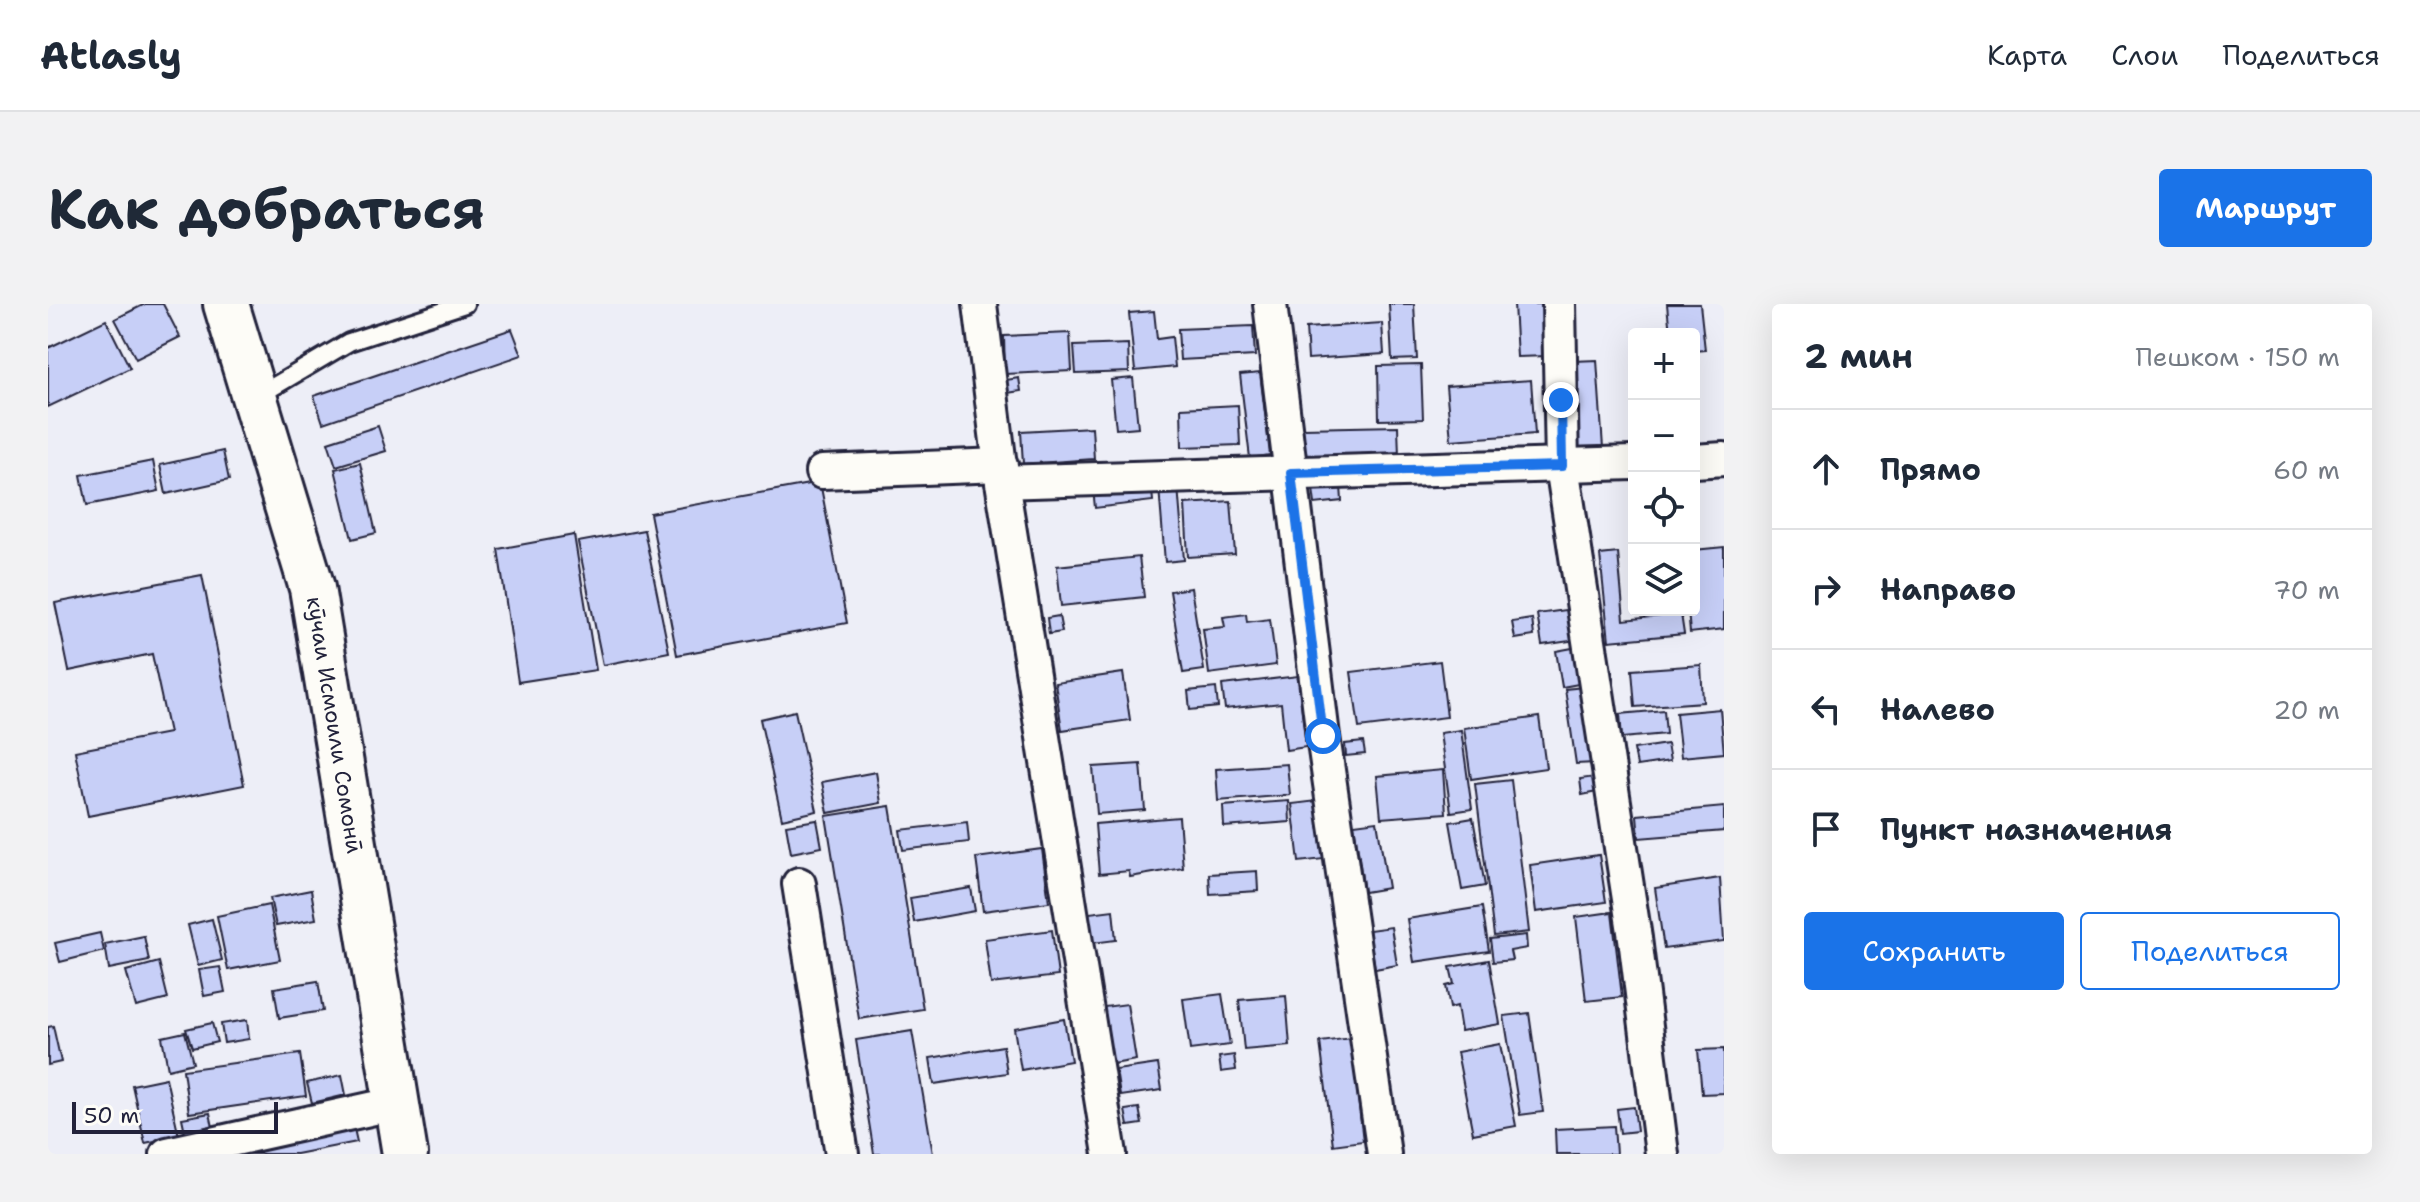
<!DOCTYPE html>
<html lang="ru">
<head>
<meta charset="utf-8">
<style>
  :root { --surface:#fff; --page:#f2f2f3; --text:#1f2937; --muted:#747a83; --line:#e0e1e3; --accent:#1a73e8 }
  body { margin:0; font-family:"Shantell Sans",sans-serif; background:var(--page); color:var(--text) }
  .controls { position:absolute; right:24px; top:24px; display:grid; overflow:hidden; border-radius:8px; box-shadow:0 8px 32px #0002 }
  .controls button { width:72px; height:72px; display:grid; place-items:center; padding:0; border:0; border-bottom:2px solid var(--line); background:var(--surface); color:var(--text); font:40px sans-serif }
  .scale { position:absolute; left:24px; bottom:20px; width:206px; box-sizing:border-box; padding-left:8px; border:4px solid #22223b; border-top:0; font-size:22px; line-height:28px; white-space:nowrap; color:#22223b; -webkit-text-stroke:6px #fdfcf7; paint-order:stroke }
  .stop { position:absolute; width:24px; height:24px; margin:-18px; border:6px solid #1a73e8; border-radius:50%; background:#fff }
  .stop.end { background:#1a73e8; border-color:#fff; box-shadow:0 2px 8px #0008 }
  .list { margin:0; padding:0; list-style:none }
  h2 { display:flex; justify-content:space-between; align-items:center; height:104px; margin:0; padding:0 32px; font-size:34px }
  h2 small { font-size:26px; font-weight:400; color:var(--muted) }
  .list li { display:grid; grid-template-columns:52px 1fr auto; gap:24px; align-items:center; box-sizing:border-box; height:120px; padding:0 32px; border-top:2px solid var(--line) }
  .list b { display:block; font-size:30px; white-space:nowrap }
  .list em { font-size:26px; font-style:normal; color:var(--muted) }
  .actions { display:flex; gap:16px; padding:24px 32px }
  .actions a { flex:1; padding:18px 0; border:2px solid var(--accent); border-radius:8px; text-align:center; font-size:28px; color:var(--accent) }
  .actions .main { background:var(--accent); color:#fff }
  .icon { flex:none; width:44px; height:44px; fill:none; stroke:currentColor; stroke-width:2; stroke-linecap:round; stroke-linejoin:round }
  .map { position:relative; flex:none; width:1676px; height:850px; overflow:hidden; border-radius:8px }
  header { display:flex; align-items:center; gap:48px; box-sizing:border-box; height:112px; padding:0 40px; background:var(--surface); border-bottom:2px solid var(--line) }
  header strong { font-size:38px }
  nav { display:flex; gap:44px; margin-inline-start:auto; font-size:28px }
  .intro { display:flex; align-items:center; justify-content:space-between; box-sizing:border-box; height:192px; padding:0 48px }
  h1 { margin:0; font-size:56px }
  .button { padding:20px 36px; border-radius:8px; background:var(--accent); color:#fff; font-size:28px; font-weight:700 }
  main { display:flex; gap:48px; padding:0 48px }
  aside { flex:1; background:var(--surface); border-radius:8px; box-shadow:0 8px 32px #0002 }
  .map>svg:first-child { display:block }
  .building { fill:#c7cff7; stroke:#22223b; stroke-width:2 }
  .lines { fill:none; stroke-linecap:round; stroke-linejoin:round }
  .service-casing { stroke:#22223b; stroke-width:22 }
  .minor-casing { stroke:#22223b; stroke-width:38 }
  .secondary-casing { stroke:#22223b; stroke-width:50 }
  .service { stroke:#fdfcf7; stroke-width:16 }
  .minor { stroke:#fdfcf7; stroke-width:32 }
  .secondary { stroke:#fdfcf7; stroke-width:44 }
  .route { stroke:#1a73e8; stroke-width:10 }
  .labels { text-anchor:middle; stroke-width:6; stroke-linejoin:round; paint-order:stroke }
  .street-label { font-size:22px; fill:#22223b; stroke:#fdfcf7 }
</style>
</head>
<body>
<header>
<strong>Atlasly</strong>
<nav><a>Карта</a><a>Слои</a><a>Поделиться</a></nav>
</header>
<div class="intro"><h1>Как добраться</h1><a class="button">Маршрут</a></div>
<main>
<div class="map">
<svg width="1676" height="850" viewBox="0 0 1676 850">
  <rect width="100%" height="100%" fill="#edeef7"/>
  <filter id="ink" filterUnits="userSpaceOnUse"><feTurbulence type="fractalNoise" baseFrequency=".0125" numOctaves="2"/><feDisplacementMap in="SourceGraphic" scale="16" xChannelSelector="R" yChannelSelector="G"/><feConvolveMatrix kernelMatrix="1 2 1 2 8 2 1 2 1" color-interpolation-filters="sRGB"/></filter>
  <g filter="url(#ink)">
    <g class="building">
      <path d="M97,0H115L132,33L88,55L67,15Z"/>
      <path d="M1341,0H1366L1369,55L1344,56Z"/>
      <path d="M1466,0H1497L1500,52L1469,53Z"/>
      <path d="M1619,0H1652L1657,46L1646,47V30H1622Z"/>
      <path d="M1106,7L1109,35L1124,33L1127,63L1087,67L1081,9Z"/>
      <path d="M58,16L82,64L0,103V44Z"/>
      <path d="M1334,19L1336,50L1260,55L1258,24Z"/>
      <path d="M1205,22L1207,52L1132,56L1130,25Z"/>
      <path d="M464,25L474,51L275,119L266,92Z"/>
      <path d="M1022,29L1024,67L957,70L956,32Z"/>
      <path d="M1080,40L1081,68L1028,70L1026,42Z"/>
      <path d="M1549,56L1555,144L1530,146L1525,57Z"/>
      <path d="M1373,61L1375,115L1331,116L1330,62Z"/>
      <path d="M1212,69L1222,151L1202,154L1192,71Z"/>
      <path d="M971,74L973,87L959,89L958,76Z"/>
      <path d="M1085,74L1090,123L1068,125L1063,76Z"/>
      <path d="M1483,76L1487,130L1403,136L1398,82Z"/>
      <path d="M1190,101L1192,141L1134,143L1133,104Z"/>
      <path d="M330,122L338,147L288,162L280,138Z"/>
      <path d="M1350,122L1351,152L1256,155L1255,124Z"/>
      <path d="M1044,123L1046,155L975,160L973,127Z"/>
      <path d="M175,147L181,176L118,190L112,161Z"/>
      <path d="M105,157L111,187L39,201L33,171Z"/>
      <path d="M312,159L328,229L304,235L287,165Z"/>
      <path d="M772,178L799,319L629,351L602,209Z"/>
      <path d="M1103,178L1105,197L1047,204L1045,184Z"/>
      <path d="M1130,182L1136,256L1117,258L1111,183Z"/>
      <path d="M1293,182L1294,197L1267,200L1265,185Z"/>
      <path d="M1183,197L1187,250L1140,253L1137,200Z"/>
      <path d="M596,226L621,348L555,361L530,238Z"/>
      <path d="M526,231L548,366L470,378L450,245Z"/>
      <path d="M1676,243V325L1642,329L1640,306H1646V246Z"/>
      <path d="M1570,249L1576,316L1633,310L1636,330L1561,337L1552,251Z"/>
      <path d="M1091,253L1096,293L1013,302L1009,262Z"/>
      <path d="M154,271L196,481L40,512L27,447L121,429L104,350L21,367L7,299Z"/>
      <path d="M1143,284L1156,366L1135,369L1122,287Z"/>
      <path d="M1525,305L1529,336L1494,341L1489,310Z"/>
      <path d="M1198,310L1199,318L1222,315L1228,361L1161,370L1155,325L1177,323L1175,313Z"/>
      <path d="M1011,312L1014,328L1001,330L999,314Z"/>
      <path d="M1484,315L1486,332L1467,335L1464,318Z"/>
      <path d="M1530,343L1536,379L1514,383L1508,347Z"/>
      <path d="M1392,357L1399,413L1311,424L1303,368Z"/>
      <path d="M1653,361L1655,398L1587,403L1584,366Z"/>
      <path d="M1075,369L1082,416L1014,426L1007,379Z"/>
      <path d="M1250,372L1258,443L1238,446L1233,399L1177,405L1174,381Z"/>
      <path d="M1536,383L1547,459L1528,460L1517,385Z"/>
      <path d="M1168,384L1170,403L1142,406L1140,387Z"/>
      <path d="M1672,405L1676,449L1633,453L1628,409Z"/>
      <path d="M1616,406L1618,430L1574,434L1572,410Z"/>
      <path d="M747,407L769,507L734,515L712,415Z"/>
      <path d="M1491,413L1498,464L1423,475L1416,424Z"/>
      <path d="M1413,426L1424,505L1403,508L1392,429Z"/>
      <path d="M1315,438L1317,450L1298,452L1297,440Z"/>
      <path d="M1619,440L1622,457L1589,462L1586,445Z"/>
      <path d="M1093,460L1097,506L1049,510L1045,463Z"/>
      <path d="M1239,460L1242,491L1170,497L1168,465Z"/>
      <path d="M1395,466L1398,509L1333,514L1329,472Z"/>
      <path d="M828,468L833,499L780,509L774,478Z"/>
      <path d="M1547,473L1549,488L1534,491L1532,475Z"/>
      <path d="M1463,476L1481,628L1446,632L1427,480Z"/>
      <path d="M1241,497L1242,518L1176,523L1175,502Z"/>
      <path d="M1269,497L1276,555L1251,558L1244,500Z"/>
      <path d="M842,502L875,705L811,715L778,512Z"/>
      <path d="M1676,503V527L1591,534L1589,511Z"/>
      <path d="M1131,513L1135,564L1082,573L1081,567L1051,570L1047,520Z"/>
      <path d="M1425,514L1437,582L1414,586L1402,518Z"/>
      <path d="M769,516L774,543L743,549L738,521Z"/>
      <path d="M1329,517L1340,584L1316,588L1306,520Z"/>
      <path d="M919,518L921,538L855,546L852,526Z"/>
      <path d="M994,545L1001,598L935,607L928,554Z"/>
      <path d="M1551,551L1558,598L1488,608L1482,561Z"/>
      <path d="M1209,567L1210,587L1162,590L1161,570Z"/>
      <path d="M1672,574L1676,637L1616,645L1607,584Z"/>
      <path d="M923,584L927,607L866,618L862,594Z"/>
      <path d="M263,586L268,615L228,622L222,594Z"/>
      <path d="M221,601L232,656L180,666L169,612Z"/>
      <path d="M1434,603L1441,647L1366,658L1359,615Z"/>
      <path d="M1065,606L1068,636L1045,639L1041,609Z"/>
      <path d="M1564,608L1574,693L1538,697L1528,613Z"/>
      <path d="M164,615L174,656L150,662L140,621Z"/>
      <path d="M1343,623L1349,661L1327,665L1321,626Z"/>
      <path d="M1004,626L1010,672L943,680L937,635Z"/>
      <path d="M52,629L56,647L12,658L7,639Z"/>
      <path d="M1478,631L1479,644L1462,647L1464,656L1445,658L1442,635Z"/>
      <path d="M96,632L101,657L61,665L57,640Z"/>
      <path d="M1441,656L1452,720L1413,727L1409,702L1402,704L1398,682L1406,680L1402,663Z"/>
      <path d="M111,658L120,695L88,703L78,667Z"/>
      <path d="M172,663L177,688L156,692L151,666Z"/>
      <path d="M270,677L275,707L231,714L226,684Z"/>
      <path d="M1174,690L1182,741L1142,746L1135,695Z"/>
      <path d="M1238,692L1242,742L1196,746L1191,696Z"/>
      <path d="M1079,700L1088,756L1065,760L1056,703Z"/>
      <path d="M1481,709L1495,808L1472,811L1456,712Z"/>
      <path d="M1016,715L1023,757L973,766L966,724Z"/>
      <path d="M199,716L201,735L176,739L173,720Z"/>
      <path d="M164,719L169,738L144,744L138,725Z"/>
      <path d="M5,722L13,758L0,761V723Z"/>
      <path d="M864,727L885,850H826L808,736Z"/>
      <path d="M137,728L145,759L120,765L114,733Z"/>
      <path d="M1303,734L1315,837L1285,841L1272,738Z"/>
      <path d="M1452,740L1468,822L1425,830L1409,748Z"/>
      <path d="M955,742L959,769L886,780L882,754Z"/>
      <path d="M1676,745V789L1654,790L1650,746Z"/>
      <path d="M252,750L258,792L141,809L135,766Z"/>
      <path d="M1186,751L1188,766L1173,768L1171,753Z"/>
      <path d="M1110,760L1114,786L1072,792L1068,766Z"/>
      <path d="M294,771L298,791L264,799L259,779Z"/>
      <path d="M118,774L131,832L97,839L84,781Z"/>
      <path d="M1586,803L1589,827L1572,829L1569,805Z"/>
      <path d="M1091,804L1094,820L1080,822L1077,806Z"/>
      <path d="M162,809L165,823L137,828L134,814Z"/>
      <path d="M304,816L309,838L248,850H198L195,837Z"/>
      <path d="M1566,822L1568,850H1508L1507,825Z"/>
    </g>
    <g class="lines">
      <g class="service-casing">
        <path id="service" d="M208,93L301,38L417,0"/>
      </g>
      <g class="minor-casing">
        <g id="minor">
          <path d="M932,0L954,178L1062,850"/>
          <path d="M1222,0L1275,432L1336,850"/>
          <path d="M1511,0L1514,162L1587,634L1614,850"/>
          <path d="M1646,157L1676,155"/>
          <path d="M774,168L953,161"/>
          <path d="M954,178L1586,159"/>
          <path d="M751,580L794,850"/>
          <path d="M119,850L349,799"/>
        </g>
      </g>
      <g class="secondary-casing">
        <path id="secondary" d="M178,0L264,284L357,850"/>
      </g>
      <use href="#service" class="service"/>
      <use href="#minor" class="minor"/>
      <use href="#secondary" class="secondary"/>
    </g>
  </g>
  <g class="lines" filter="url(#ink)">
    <path class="route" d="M1275,432L1243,169L1514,162L1513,96"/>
  </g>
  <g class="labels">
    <g class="street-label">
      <text transform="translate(287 421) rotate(81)" y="8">кӯчаи Исмоили Сомонӣ</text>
    </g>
  </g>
</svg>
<div class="controls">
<button>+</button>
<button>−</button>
<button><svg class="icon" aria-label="locate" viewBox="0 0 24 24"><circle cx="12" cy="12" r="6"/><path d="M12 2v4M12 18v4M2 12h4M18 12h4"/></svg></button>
<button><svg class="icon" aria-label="layers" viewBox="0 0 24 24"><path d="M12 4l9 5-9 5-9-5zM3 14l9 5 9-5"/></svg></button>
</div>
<div class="scale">50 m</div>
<div class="stop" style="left:1275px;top:432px"></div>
<div class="stop end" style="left:1513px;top:96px"></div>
</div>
<aside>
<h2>2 мин<small>Пешком · 150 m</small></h2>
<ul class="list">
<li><svg class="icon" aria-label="ahead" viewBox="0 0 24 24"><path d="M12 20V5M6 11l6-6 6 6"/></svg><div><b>Прямо</b></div><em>60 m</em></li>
<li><svg class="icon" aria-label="right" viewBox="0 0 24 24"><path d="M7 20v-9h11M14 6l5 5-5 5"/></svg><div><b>Направо</b></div><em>70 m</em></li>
<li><svg class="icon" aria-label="left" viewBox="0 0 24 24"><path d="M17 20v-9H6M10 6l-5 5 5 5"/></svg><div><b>Налево</b></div><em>20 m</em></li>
<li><svg class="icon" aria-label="arrive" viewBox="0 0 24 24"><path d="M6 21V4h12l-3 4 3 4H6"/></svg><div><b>Пункт назначения</b></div></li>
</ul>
<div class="actions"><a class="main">Сохранить</a><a>Поделиться</a></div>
</aside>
</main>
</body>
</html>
